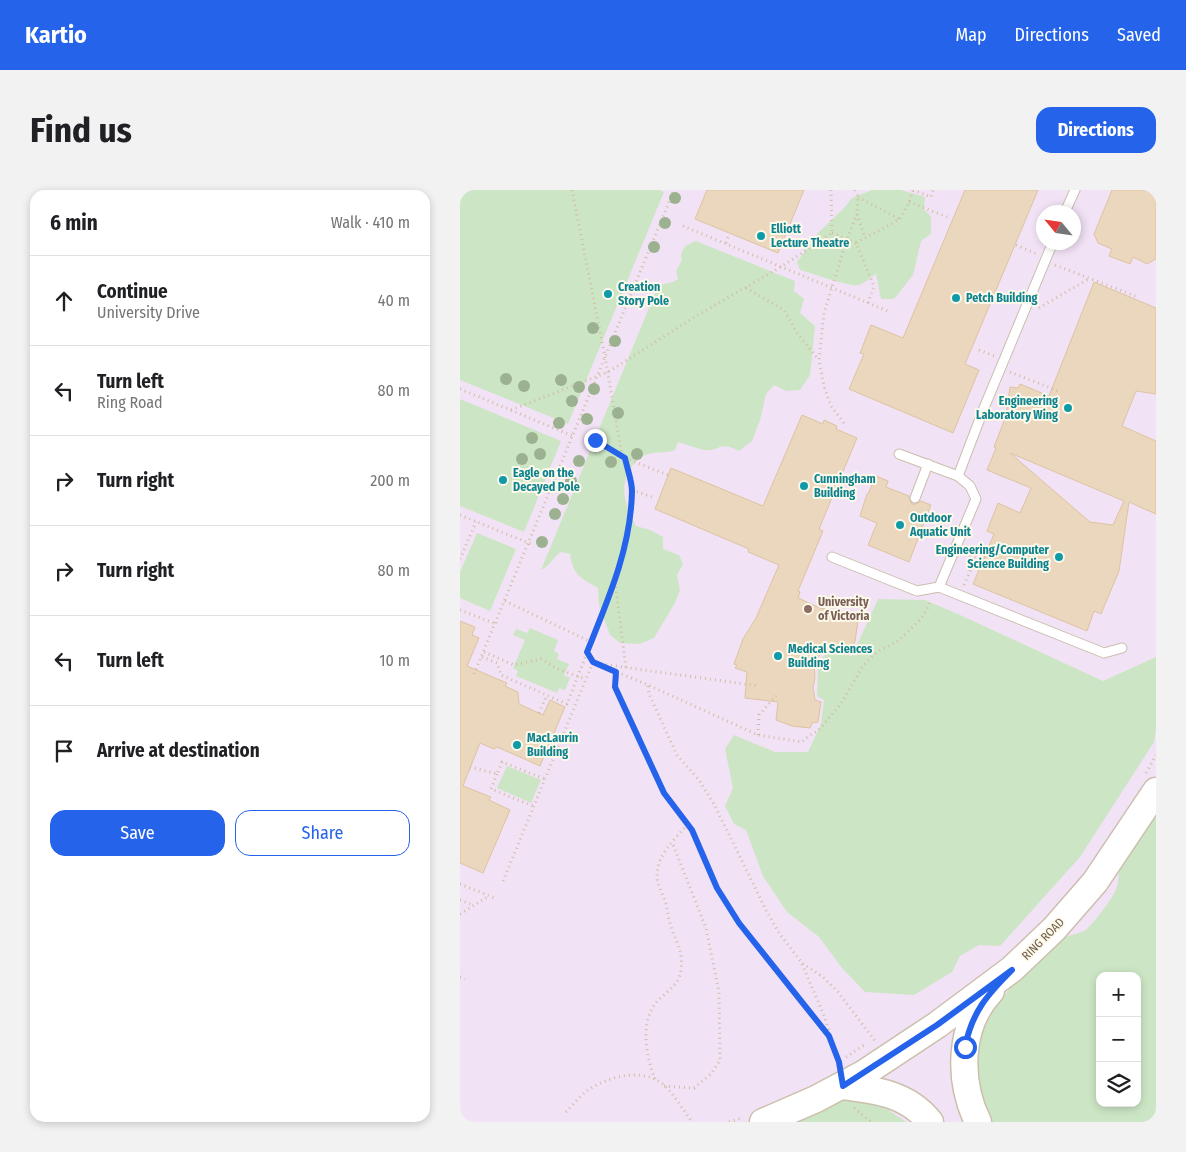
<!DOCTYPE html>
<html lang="en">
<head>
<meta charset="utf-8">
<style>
  :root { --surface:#fff; --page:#f2f2f2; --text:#202124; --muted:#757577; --line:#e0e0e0; --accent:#2563eb }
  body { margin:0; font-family:"Fira Sans Condensed",sans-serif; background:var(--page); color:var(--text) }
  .controls { position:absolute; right:15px; bottom:15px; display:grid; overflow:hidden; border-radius:10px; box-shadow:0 2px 8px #0003 }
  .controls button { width:45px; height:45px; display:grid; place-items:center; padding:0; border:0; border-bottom:1px solid var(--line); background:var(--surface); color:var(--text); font:25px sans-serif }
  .compass { position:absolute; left:576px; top:15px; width:45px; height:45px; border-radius:50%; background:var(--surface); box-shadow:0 2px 8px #0003; rotate:299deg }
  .stop { position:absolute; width:15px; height:15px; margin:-11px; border:4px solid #2563eb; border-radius:50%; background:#fff }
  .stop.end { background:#2563eb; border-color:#fff; box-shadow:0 1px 5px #0008 }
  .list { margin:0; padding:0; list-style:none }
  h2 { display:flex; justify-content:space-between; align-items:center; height:65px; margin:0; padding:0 20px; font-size:21px }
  h2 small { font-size:16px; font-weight:400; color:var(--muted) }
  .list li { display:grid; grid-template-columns:32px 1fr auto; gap:15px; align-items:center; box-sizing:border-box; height:90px; padding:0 20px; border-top:1px solid var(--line) }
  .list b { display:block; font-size:19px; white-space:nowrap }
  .list p { margin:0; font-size:16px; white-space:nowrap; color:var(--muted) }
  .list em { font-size:16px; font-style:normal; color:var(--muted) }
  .actions { display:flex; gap:10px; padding:15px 20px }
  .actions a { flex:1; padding:11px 0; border:1px solid var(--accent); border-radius:15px; text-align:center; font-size:18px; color:var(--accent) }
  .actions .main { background:var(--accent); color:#fff }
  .icon { flex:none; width:28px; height:28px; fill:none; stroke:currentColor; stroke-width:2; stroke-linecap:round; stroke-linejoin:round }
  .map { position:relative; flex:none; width:696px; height:932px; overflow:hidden; border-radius:15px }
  header { display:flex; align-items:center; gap:30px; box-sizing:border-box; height:70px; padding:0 25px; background:var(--accent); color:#fff }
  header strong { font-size:24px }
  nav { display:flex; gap:28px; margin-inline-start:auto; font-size:18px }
  .intro { display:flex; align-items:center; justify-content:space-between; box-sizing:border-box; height:120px; padding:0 30px }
  h1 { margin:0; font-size:35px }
  .button { padding:12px 22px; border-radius:15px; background:var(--accent); color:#fff; font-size:18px; font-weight:700 }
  main { display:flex; gap:30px; padding:0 30px }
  aside { flex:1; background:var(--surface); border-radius:15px; box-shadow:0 2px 8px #0003 }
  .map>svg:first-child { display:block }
  .education { fill:#f2e2f6; fill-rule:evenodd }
  .green { fill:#cce6c5; fill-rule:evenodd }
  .building { fill:#ead7bd; stroke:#ddc3a1; fill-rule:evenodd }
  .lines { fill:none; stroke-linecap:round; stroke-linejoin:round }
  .lane-casing { stroke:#cabeac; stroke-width:11 }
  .secondary-casing { stroke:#ccbfab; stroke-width:29 }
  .path { stroke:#d1bda3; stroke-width:3; stroke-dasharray:1 4; stroke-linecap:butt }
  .lane { stroke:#fff; stroke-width:9 }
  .secondary { stroke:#fff; stroke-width:26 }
  .tree { fill:#9cb18f }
  .route { stroke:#2563eb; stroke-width:6 }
  .culture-dot { fill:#0f9aa8; stroke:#fdf9ea; stroke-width:2 }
  .education-dot { fill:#8d6e63; stroke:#fdf9ea; stroke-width:2 }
  .labels { text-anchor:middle; stroke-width:4; stroke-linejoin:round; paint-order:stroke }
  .culture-label { font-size:12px; font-weight:bold; fill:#0d838f; stroke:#fdf9ea; text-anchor:start }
  .education-label { font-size:12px; font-weight:bold; fill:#785e54; stroke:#fdf9ea; text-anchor:start }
  .street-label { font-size:12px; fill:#705f4d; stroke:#fdf9ea }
</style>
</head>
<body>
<header>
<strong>Kartio</strong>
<nav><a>Map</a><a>Directions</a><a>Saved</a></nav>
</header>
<div class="intro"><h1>Find us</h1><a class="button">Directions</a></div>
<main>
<aside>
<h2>6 min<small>Walk · 410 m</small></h2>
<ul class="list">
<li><svg class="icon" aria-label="ahead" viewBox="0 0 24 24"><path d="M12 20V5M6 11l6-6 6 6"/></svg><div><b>Continue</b><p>University Drive</p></div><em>40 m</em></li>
<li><svg class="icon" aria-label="left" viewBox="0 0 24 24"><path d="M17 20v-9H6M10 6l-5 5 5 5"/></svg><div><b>Turn left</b><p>Ring Road</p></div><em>80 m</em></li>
<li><svg class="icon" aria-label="right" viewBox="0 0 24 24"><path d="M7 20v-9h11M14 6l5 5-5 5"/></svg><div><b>Turn right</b></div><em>200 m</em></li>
<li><svg class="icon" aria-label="right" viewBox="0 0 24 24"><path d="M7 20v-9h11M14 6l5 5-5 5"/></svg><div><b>Turn right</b></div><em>80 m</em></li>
<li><svg class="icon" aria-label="left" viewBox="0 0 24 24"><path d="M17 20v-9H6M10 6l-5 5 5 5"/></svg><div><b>Turn left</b></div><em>10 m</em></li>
<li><svg class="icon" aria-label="arrive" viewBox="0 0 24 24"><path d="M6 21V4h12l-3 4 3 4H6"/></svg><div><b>Arrive at destination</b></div></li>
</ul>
<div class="actions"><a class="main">Save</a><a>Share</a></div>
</aside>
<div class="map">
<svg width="696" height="932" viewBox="0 0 696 932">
  <rect width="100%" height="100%" fill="#faf5e5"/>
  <path class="education" d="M0,0H696V932H0ZM584,22H614V52H584ZM640,786H677V913H640Z"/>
  <g class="green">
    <path d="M0,0H199L204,2L108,234L0,190Z"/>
    <path d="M412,0H441L465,7L464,19L471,27V44L461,51L453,85L434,109H421L416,84C411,87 405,93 399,95C391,98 352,83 340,80L337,72L358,43L384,18L392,8Z"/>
    <path d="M236,51L335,91L334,101L344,109L340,123L355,136L350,185L340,200L326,201L314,195L306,204L300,230L292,251L279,261C258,250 260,262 245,260C236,259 227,254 218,252L215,260C205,264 195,261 185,265C179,267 174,273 171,278C158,297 166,317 176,336L190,340L203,347V359L219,365L223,374L217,385L220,400L215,413L194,448L180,454L160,453L150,445L139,415L138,398C120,387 113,386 110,364L101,362C93,367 90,376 81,380L198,96C206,93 211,94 218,89L216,81L222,70L221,64L225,56Z"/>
    <path d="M0,209L101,251L64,342L0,316Z"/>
    <path d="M17,343L56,359L30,421L0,408V382Z"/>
    <path d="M418,409L465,410L498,424L643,491L696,467V539L694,552L620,667L540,756L519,755L500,766L492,782L454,805L405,802L382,778L359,747L327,722L303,686L286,640L274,634L265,616L273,598L265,559L274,545L315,562H348L361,534L364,510L357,506L358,474L366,463L392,466Z"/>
    <path d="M70,438L98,450L94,461L99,464L97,469L109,474L104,485L110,488L105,500L99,498L97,503L56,486L58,481L53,478L65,450L53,445L56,439L67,443Z"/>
    <path d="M47,576L81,590L71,613L37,598Z"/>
    <path d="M696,621V932H530C522,914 514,889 516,869C520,830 549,797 576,770C582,764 588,757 595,752C604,746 614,745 624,741C631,737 654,707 656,699C659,692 659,684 658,677ZM640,786H677V913H640Z"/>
    <path d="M378,908L418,913L446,932H317Z"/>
  </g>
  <g class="building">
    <path d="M247,0H344L318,63L235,29Z"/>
    <path d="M505,0H578L505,174L519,180L493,243L389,199L404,164L400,163L411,135L443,148Z"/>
    <path d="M652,0H687L696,4V69L687,74L673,67L670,74L649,66L652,59L638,53L634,44Z"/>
    <path d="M634,92L696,118V204L676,201L662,236L696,251V324L669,312L659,381L641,424L634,421L627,441L513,394L534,344L527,341L538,313L560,323L571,298L527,280L536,258L534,257L546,226L550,197L558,198L560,194L589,206ZM550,263L664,311L653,335L630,332Z"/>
    <path d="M342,225L363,234L364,230L377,236L376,239L397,248L359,339L363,341L338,401L340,402L338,408L360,418L392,423V429L398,431L395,451L389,465L363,461L356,470L354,476L355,488L353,497L355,510L361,512L358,532L352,533L350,538L332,536L316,530L318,512L285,508L287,482L275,478L277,475L274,474L283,449L296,428L319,375L288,362L289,359L195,319L211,278L303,316Z"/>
    <path d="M416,286L428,291L426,297L449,306V309L452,314H456L461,311L471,315L449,372L408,355L417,333L400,326L407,304H408Z"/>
    <path d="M0,431L15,437L12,445L19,448L7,476L47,493L45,496L58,502L59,514L83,525L90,510L105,517L80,576L37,557L34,559L20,553L3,596L31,607L29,610L50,620L23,683L0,673Z"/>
  </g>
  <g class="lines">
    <g class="lane-casing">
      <g id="lane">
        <path d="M605,22L615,0"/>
        <path d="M439,264L498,286"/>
        <path d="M455,308L468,274"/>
        <path d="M372,367L457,401L479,397L644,463L662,458"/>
        <path d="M479,397L516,309L510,296L498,286L524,218L593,52"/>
      </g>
    </g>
    <g class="secondary-casing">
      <g id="secondary">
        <path d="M383,896C416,900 448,904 470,932"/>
        <path d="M303,932L356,909L403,884L477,835L552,779L594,739L635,692L696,601"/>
        <path d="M518,932C498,891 498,836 531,801"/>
      </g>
    </g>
    <g class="path">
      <path d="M112,0L145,167L162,265"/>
      <path d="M395,0L398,7L397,24L405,48"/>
      <path d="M453,0L471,7L473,0"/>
      <path d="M398,7L439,29"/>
      <path d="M449,12L487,27"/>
      <path d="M223,36L430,122"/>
      <path d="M372,43L396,53"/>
      <path d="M266,53L269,44"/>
      <path d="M556,55L577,64"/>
      <path d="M595,75L678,107"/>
      <path d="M286,98L324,120L337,143L358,169"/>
      <path d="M408,113L414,96L396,53L440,29L449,12L453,0"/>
      <path d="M579,118L630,88"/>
      <path d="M519,160L534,166"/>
      <path d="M550,182L601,202"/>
      <path d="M0,199L113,246"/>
      <path d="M51,220L148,182L238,125L321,77L372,43L371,0"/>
      <path d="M384,233L371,216L364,196L359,170L364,123L387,49L397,24"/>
      <path d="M135,250L165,268L208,285"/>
      <path d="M165,268C167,278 172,291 172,301C171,359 148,410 127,463L133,472L188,495L298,545L342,552L350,545L358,541L380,515L403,476L417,462L438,451L461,429L469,415V410"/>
      <path d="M172,300L195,308"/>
      <path d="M0,325L71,354"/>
      <path d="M505,364L516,368L533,366"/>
      <path d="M0,369L16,332"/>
      <path d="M155,392L166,478"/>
      <path d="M504,395L516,368"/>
      <path d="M45,411L131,452"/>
      <path d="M0,420L36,434V432"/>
      <path d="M24,462L54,475L81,469L98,479L125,489"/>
      <path d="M22,467L37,473L41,485L107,514L127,463"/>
      <path d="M141,474L299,496"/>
      <path d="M156,482L155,497L204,603L232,639L257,698L279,733L369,846"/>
      <path d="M14,484L214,0"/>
      <path d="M188,496L189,504L217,565L239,590L254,614L306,720L319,743L342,773L363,787L378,802L416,852"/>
      <path d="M79,523L87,505"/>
      <path d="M298,545L299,525L316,506"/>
      <path d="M10,577L37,584L42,572L85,589"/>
      <path d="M686,583L696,565"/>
      <path d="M37,584L31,599L73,616"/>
      <path d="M43,691L133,472"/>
      <path d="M0,694L37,709"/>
      <path d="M0,710L13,715"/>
      <path d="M0,724L29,706"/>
      <path d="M342,774L365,828L379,873"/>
      <path d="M0,787L5,789"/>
      <path d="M386,867L404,855"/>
      <path d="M195,889C187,869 181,839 192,819C199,804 219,799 221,780C223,762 218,756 212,740C209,732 208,723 206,714C204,707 200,700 198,693C192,669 214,650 228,634"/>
      <path d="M204,896L234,898L251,884L260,870L259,802L246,738L212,652"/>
      <path d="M394,918L411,932"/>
      <path d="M106,922C113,915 120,906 128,900C149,886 183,877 204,895C215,905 223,920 232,932"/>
      <path d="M269,932L282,928"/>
    </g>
    <use href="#lane" class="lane"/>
    <use href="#secondary" class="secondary"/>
  </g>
  <g class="tree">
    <circle cx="215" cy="8" r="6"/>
    <circle cx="205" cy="33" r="6"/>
    <circle cx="194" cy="57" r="6"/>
    <circle cx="133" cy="138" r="6"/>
    <circle cx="155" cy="151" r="6"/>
    <circle cx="46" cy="189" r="6"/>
    <circle cx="101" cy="190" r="6"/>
    <circle cx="64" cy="196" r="6"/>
    <circle cx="119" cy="197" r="6"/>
    <circle cx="134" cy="199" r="6"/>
    <circle cx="112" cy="211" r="6"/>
    <circle cx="158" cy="223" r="6"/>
    <circle cx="127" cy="229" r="6"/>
    <circle cx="99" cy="233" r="6"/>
    <circle cx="72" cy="248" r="6"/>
    <circle cx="137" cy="256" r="6"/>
    <circle cx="80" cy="264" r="6"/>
    <circle cx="177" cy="264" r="6"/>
    <circle cx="62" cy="269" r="6"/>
    <circle cx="119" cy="271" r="6"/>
    <circle cx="151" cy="272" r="6"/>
    <circle cx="111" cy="291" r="6"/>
    <circle cx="103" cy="309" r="6"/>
    <circle cx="95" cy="324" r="6"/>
    <circle cx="82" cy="352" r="6"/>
  </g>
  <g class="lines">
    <path class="route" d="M135,250L165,268C167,278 172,291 172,301C171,358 148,410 127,462L133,472L156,482L155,497L204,603L232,640L257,698L279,733L369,846L379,872L383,896L477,835L552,780C527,805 512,822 505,857"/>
  </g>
  <g class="culture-dot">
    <circle cx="301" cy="46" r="5"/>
    <circle cx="148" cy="104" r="5"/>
    <circle cx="496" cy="108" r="5"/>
    <circle cx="608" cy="218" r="5"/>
    <circle cx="43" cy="290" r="5"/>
    <circle cx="344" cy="296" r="5"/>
    <circle cx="440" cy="335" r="5"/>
    <circle cx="599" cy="367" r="5"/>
    <circle cx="318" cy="466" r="5"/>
    <circle cx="57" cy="555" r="5"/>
  </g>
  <circle class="education-dot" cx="348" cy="419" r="5"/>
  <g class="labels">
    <g class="culture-label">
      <text x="311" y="43">Elliott<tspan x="311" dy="14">Lecture Theatre</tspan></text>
      <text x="158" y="101">Creation<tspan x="158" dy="14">Story Pole</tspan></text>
      <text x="506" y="112">Petch Building</text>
      <text x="598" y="215" text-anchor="end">Engineering<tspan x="598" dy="14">Laboratory Wing</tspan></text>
      <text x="53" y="287">Eagle on the<tspan x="53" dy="14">Decayed Pole</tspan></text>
      <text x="354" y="293">Cunningham<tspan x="354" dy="14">Building</tspan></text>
      <text x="450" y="332">Outdoor<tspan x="450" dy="14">Aquatic Unit</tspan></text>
      <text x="589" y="364" text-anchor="end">Engineering/Computer<tspan x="589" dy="14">Science Building</tspan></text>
      <text x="328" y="463">Medical Sciences<tspan x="328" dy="14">Building</tspan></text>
      <text x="67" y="552">MacLaurin<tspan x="67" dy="14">Building</tspan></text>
    </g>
    <g class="education-label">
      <text x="358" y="416">University<tspan x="358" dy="14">of Victoria</tspan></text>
    </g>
    <g class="street-label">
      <text transform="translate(583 749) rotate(-45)" y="4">RING ROAD</text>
    </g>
  </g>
</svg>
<div class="controls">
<button>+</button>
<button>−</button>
<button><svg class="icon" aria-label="layers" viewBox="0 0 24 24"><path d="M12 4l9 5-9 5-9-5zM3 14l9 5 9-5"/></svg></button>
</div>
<svg class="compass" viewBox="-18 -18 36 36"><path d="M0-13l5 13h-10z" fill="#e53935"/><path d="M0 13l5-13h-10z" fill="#757577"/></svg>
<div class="stop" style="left:505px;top:857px"></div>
<div class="stop end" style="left:135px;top:250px"></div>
</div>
</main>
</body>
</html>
